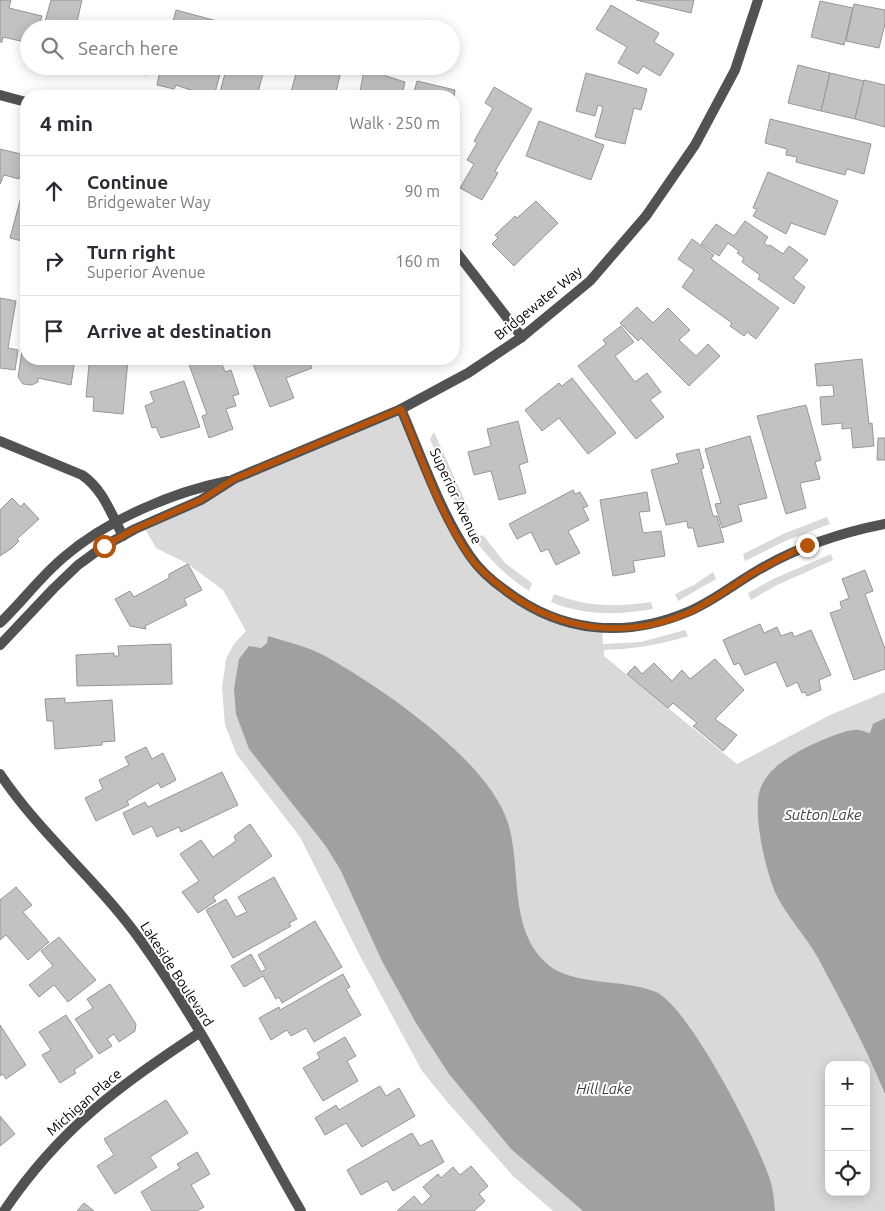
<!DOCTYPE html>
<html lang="en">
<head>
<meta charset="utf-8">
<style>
  :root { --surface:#fff; --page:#f7f7f7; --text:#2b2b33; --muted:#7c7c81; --line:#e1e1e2 }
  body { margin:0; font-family:Ubuntu,sans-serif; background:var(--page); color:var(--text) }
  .controls { position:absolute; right:15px; bottom:15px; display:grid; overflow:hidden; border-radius:10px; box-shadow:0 2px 12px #0003 }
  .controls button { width:45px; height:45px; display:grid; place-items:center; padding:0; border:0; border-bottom:1px solid var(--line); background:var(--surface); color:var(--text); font:25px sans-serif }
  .stop { position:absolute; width:15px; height:15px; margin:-11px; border:4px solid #b45309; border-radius:50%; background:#fff }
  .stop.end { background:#b45309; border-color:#fff; box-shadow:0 1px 5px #0008 }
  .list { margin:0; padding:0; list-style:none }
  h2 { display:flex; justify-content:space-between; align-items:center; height:65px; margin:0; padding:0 20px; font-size:21px }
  h2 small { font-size:16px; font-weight:400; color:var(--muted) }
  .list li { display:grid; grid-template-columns:32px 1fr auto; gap:15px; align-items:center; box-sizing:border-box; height:70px; padding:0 20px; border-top:1px solid var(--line) }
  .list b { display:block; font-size:19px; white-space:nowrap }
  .list p { margin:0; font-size:16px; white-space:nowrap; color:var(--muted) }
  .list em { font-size:16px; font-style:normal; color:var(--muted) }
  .icon { flex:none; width:28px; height:28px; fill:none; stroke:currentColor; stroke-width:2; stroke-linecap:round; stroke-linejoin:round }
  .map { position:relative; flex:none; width:885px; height:1211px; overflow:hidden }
  .search { position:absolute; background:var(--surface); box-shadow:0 2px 12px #0003; left:20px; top:20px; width:440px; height:55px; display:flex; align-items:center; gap:12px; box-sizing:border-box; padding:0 18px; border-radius:28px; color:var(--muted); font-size:19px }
  .panel { position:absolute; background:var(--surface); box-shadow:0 2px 12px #0003; left:20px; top:90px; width:440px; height:275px; border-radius:20px }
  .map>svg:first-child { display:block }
  .green { fill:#d9d9d9; fill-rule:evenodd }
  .water { fill:#a0a0a0 }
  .building { fill:#c2c2c2; stroke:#969696 }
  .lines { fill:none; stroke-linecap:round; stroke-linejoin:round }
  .street { stroke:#525252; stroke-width:10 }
  .route { stroke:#b45309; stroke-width:6 }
  .labels { text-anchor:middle; stroke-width:4; stroke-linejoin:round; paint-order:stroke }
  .street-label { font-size:14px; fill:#000; stroke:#fff }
  .water-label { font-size:15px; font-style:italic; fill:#414141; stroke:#fff }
</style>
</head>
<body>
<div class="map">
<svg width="885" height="1211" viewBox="0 0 885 1211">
  <rect width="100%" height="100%" fill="#fff"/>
  <g class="green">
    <path d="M401,409L471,558L518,601L602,628L603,644L641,642L685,630L688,636C660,645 633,649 604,650V656L737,764L830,715L885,692V1211H553L514,1177L449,1104L422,1071L360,956L300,837L237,755L225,725L222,688L226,659L234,644L246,631L223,590L188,564L156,548L143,525L234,479ZM829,1065H866V1192H829Z"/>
    <path d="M434,432L469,510L460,513L430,439Z"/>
    <path d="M827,517L830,524L785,541L745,561L743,554L783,534Z"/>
    <path d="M483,535L505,563L532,583L529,591C507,577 490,560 474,539Z"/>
    <path d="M831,554L833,560L775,586L751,600L748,593L773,579Z"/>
    <path d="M713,572L716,579L678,601L675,594L694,585Z"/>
    <path d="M554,594C587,607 616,607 651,602L653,609C617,615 585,616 551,602Z"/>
  </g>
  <g class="water">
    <path d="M268,636C288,642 309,647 327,657C383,689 488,760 508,823C522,868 508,926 545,962C570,987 623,978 656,992C689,1007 755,1137 768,1174C773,1186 774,1199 775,1211H583L511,1149L449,1074L416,1023L382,961L340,869L325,845L249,749L236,714L234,689L239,659L249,646L261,648L267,643Z"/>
    <path d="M885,718V1094C866,1047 842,1003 818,958C806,936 787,917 776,894C766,873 751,809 761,787C768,771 782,761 796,753C808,746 846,728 859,730C863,730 866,733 870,733L873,724Z"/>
  </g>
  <g class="building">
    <path d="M0,0H11L9,8L42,16L38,29H29V43L3,37L2,42H0Z"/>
    <path d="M51,0H82L76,26L89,29H43Z"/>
    <path d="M636,0H694L691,13Z"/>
    <path d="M820,1L853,8L844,45L811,37Z"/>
    <path d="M854,4L885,10V24L879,48L846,41Z"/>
    <path d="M611,5L659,33L654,42L674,54L660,76L643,66L638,74L618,63L627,47L596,29Z"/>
    <path d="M176,10L217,21L215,29H171Z"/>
    <path d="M798,65L830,73L821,111L788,103Z"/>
    <path d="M108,66H148L146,75Z"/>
    <path d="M161,66H198V68L220,74L214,96L190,93L191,90L176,85L174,89L157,85Z"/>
    <path d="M227,66H265L257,96H219Z"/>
    <path d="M298,66L342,67L335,96H290Z"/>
    <path d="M365,66H388L386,76L405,82L402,96H359Z"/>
    <path d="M586,73L647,89L641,110L634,108L625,144L595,137L603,107L598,105L595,116L576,111Z"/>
    <path d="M830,73L864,81L855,119L821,111Z"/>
    <path d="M864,80L885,85V127L855,119Z"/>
    <path d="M417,81L455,90L454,97L413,96Z"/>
    <path d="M494,87L532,109L495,171L498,173L482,200L460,188L474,164L467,160L477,143L474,141L493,108L485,103Z"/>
    <path d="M454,116L460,117L454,141Z"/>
    <path d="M770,119L871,144L864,174L847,169L845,175L796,162L797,157L786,155L787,149L765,143Z"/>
    <path d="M539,121L604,145L591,180L526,156Z"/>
    <path d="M0,149L25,155L19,179L4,175L0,184Z"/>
    <path d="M26,156V242L10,238L26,178L21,177Z"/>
    <path d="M768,172L838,201L825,235L791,223L786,234L753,216L757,209L753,208Z"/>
    <path d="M536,201L558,223L514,266L492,244L498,238L495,235L515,216L517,218Z"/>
    <path d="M745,221L768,237L764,243L768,246L770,245L783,254L789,246L808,260L793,278L805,287L794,304L758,279L760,275L742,262L744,258L737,253L739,251L728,243L719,256L701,244L716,224L734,236Z"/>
    <path d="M692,239L714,255L711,259L779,308L756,339L747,332L744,336L730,326L732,323L682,287L694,270L678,259Z"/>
    <path d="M0,298L16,301L8,348L18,350L15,370L0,368Z"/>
    <path d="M637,307L653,323L668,308L690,330L679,340L696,356L708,344L720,356L689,386L641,338L638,341L620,323Z"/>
    <path d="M26,325V359H75L71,385L38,378V382L32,385L23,384L18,377Z"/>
    <path d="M621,326L634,342L615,356L635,382L647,373L661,392L650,400L664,417L636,439L578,366L606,344L603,340Z"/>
    <path d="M96,359H128L123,414L93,411L94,397H86L89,364L95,365Z"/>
    <path d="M187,359H220L225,372L231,370L239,394L233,396L236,406L226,409L233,429L209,438L202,416L207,414Z"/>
    <path d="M251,359H308L312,368L286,378L294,398L270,407Z"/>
    <path d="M862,359L869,424L872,423L874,446L853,448L851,428L842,429V423L822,425L820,397L834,396L833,385L817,386L815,364Z"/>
    <path d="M572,378L616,433L588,454L559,418L542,431L525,410L559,383L562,386Z"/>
    <path d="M184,381L200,427L161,438L156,427L152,428L145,406L154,402L150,392Z"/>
    <path d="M806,405L821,460L815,462L820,479L800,483L806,508L786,514L757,416Z"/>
    <path d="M518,421L528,462L519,465L526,493L499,500L491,471L474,475L468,452L491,446L487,429Z"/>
    <path d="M750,436L767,498L738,505L742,521L722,528L715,504L721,503L705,449Z"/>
    <path d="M878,438H885V460H877Z"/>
    <path d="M699,449L704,468L701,469L713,516H717L724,542L698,547L693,528H688L687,521L666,525L651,470L679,463L676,454Z"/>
    <path d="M573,490L575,494L580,492L588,506L583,508L589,520L568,531L580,553L556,565L548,549L541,552L531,532L517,539L509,524Z"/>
    <path d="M647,492L650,511L639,512L643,533L661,531L665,556L633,561L635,572L613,576L600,500Z"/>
    <path d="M12,498L21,507L24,503L39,519L17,539L19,541L12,548L0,556V510Z"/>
    <path d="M188,564L202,590L184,599L187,605L145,626L146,629L130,626L115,599L130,591L134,597L169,578V574Z"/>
    <path d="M865,570L873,591L865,594L885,649V669L854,680L830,613L842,609L840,602L849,598L842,579Z"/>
    <path d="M760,624L764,633L777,627L781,636L792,632L794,637L811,630L831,675L819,680L821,690L807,696L805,692L802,693L797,682L787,687L776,662L745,675L739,663L734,665L723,640Z"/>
    <path d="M171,644L172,684L77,686L76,655L114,653V656H119L118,646Z"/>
    <path d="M715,659L744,690L715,719L737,735L723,751L693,726L697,723L673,703L668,708L627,674L635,666L642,674L654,663L672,681L682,670L690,679Z"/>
    <path d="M65,698V703L112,700L115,741L102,742V745L55,749L53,721H47L45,699Z"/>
    <path d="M146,747L152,759L163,753L176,780L161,788L158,783L127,801L129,805L96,821L85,798L103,789L99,780L129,765L125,757Z"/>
    <path d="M222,772L238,805L181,832L179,827L157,837L152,826L133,835L123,813L145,802L148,807Z"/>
    <path d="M250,824L272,856L213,897L216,901L198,913L182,892L199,881L180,854L201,840L213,857L236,841L234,836Z"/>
    <path d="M274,877L297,919L289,923L291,926L233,958L206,910L226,899L236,917L247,912L238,897Z"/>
    <path d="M16,887L32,905L23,912L49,942L28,960L6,935L0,940V900Z"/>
    <path d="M315,921L342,967L282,1003L279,997L276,999L263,976L244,987L231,966L251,954L261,972L266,969L258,955Z"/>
    <path d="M59,937L96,980L68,1002L54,985L39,997L29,985L53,966L41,951Z"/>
    <path d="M343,974L350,987L346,989L361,1015L314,1042L306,1028L291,1036L287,1030L271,1040L259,1018L279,1007L280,1010Z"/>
    <path d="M110,984L136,1024L135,1031L119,1042L114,1034L107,1039L112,1046L99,1054L75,1019L93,1008L87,999Z"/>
    <path d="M66,1015L93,1057L74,1070L76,1073L60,1083L42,1055L51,1050L39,1032Z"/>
    <path d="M0,1025L26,1065L6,1079L3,1074L0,1076Z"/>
    <path d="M345,1037L356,1056L347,1061L358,1081L323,1101L303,1068L320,1058L317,1053Z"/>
    <path d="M380,1086L386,1096L399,1088L415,1116L362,1147L346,1123L325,1135L315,1118L336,1105L339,1110Z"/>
    <path d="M166,1100L188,1133L150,1157L157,1167L115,1194L97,1166L114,1155L104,1139Z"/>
    <path d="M0,1116L15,1134L0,1146Z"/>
    <path d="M412,1133L420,1146L432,1140L444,1162L393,1191L387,1181L361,1195L347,1170Z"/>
    <path d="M197,1152L210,1174L191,1185L204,1207L197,1211H152L141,1192L180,1168L177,1164Z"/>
    <path d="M471,1166L488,1186L479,1194L485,1201L474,1211H397L414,1196L422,1205L431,1196L423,1187L438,1174L441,1178L453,1167L460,1175Z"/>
    <path d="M84,1203L94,1211H77Z"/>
  </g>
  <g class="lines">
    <g class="street">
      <path d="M0,95L26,102"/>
      <path d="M454,249L522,337"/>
      <path d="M401,409C422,458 440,512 470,556C479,569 492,581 505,590C561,633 625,639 690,611C713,601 733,585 755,572C795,548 839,533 885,524"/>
      <path d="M0,441L82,475C103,489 111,514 123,536"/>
      <path d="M0,623C22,602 40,577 64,557C107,520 173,492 228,481"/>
      <path d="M0,645L54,588L78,565L104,546L135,529L201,500L234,479L401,409L468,373L522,337L590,281L646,216L695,145L735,70L758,0"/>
      <path d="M0,774C41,835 99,882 141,941C202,1026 249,1121 301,1211"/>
      <path d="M4,1211C60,1128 118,1087 199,1033"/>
    </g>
  </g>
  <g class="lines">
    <path class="route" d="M104,546L135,529L201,500L234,479L401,409C422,458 439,513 470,557C479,570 493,581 506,591C561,632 629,640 692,611C713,600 733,586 753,573C771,563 789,554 807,545"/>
  </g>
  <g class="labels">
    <g class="street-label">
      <text transform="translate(538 303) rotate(-39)" y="5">Bridgewater Way</text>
      <text transform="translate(456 496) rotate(65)" y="5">Superior Avenue</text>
      <text transform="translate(177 974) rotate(57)" y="5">Lakeside Boulevard</text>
      <text transform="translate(84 1102) rotate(-41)" y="5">Michigan Place</text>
    </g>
    <g class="water-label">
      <text x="823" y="820">Sutton Lake</text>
      <text x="604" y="1094">Hill Lake</text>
    </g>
  </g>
</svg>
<div class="controls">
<button>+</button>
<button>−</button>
<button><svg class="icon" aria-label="locate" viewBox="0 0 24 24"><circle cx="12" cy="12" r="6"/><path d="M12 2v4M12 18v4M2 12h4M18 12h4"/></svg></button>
</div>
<div class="stop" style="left:104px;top:546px"></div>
<div class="stop end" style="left:807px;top:545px"></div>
<div class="search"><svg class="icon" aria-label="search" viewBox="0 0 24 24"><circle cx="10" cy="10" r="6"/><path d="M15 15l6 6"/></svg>Search here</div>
<section class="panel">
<h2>4 min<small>Walk · 250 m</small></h2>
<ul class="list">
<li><svg class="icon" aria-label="ahead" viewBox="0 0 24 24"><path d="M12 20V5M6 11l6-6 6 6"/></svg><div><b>Continue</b><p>Bridgewater Way</p></div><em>90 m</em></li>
<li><svg class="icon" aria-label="right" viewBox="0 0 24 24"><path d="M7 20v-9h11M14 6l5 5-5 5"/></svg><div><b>Turn right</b><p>Superior Avenue</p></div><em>160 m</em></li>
<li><svg class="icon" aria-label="arrive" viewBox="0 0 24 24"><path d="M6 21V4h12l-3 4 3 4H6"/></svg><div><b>Arrive at destination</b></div></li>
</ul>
</section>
</div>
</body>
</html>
